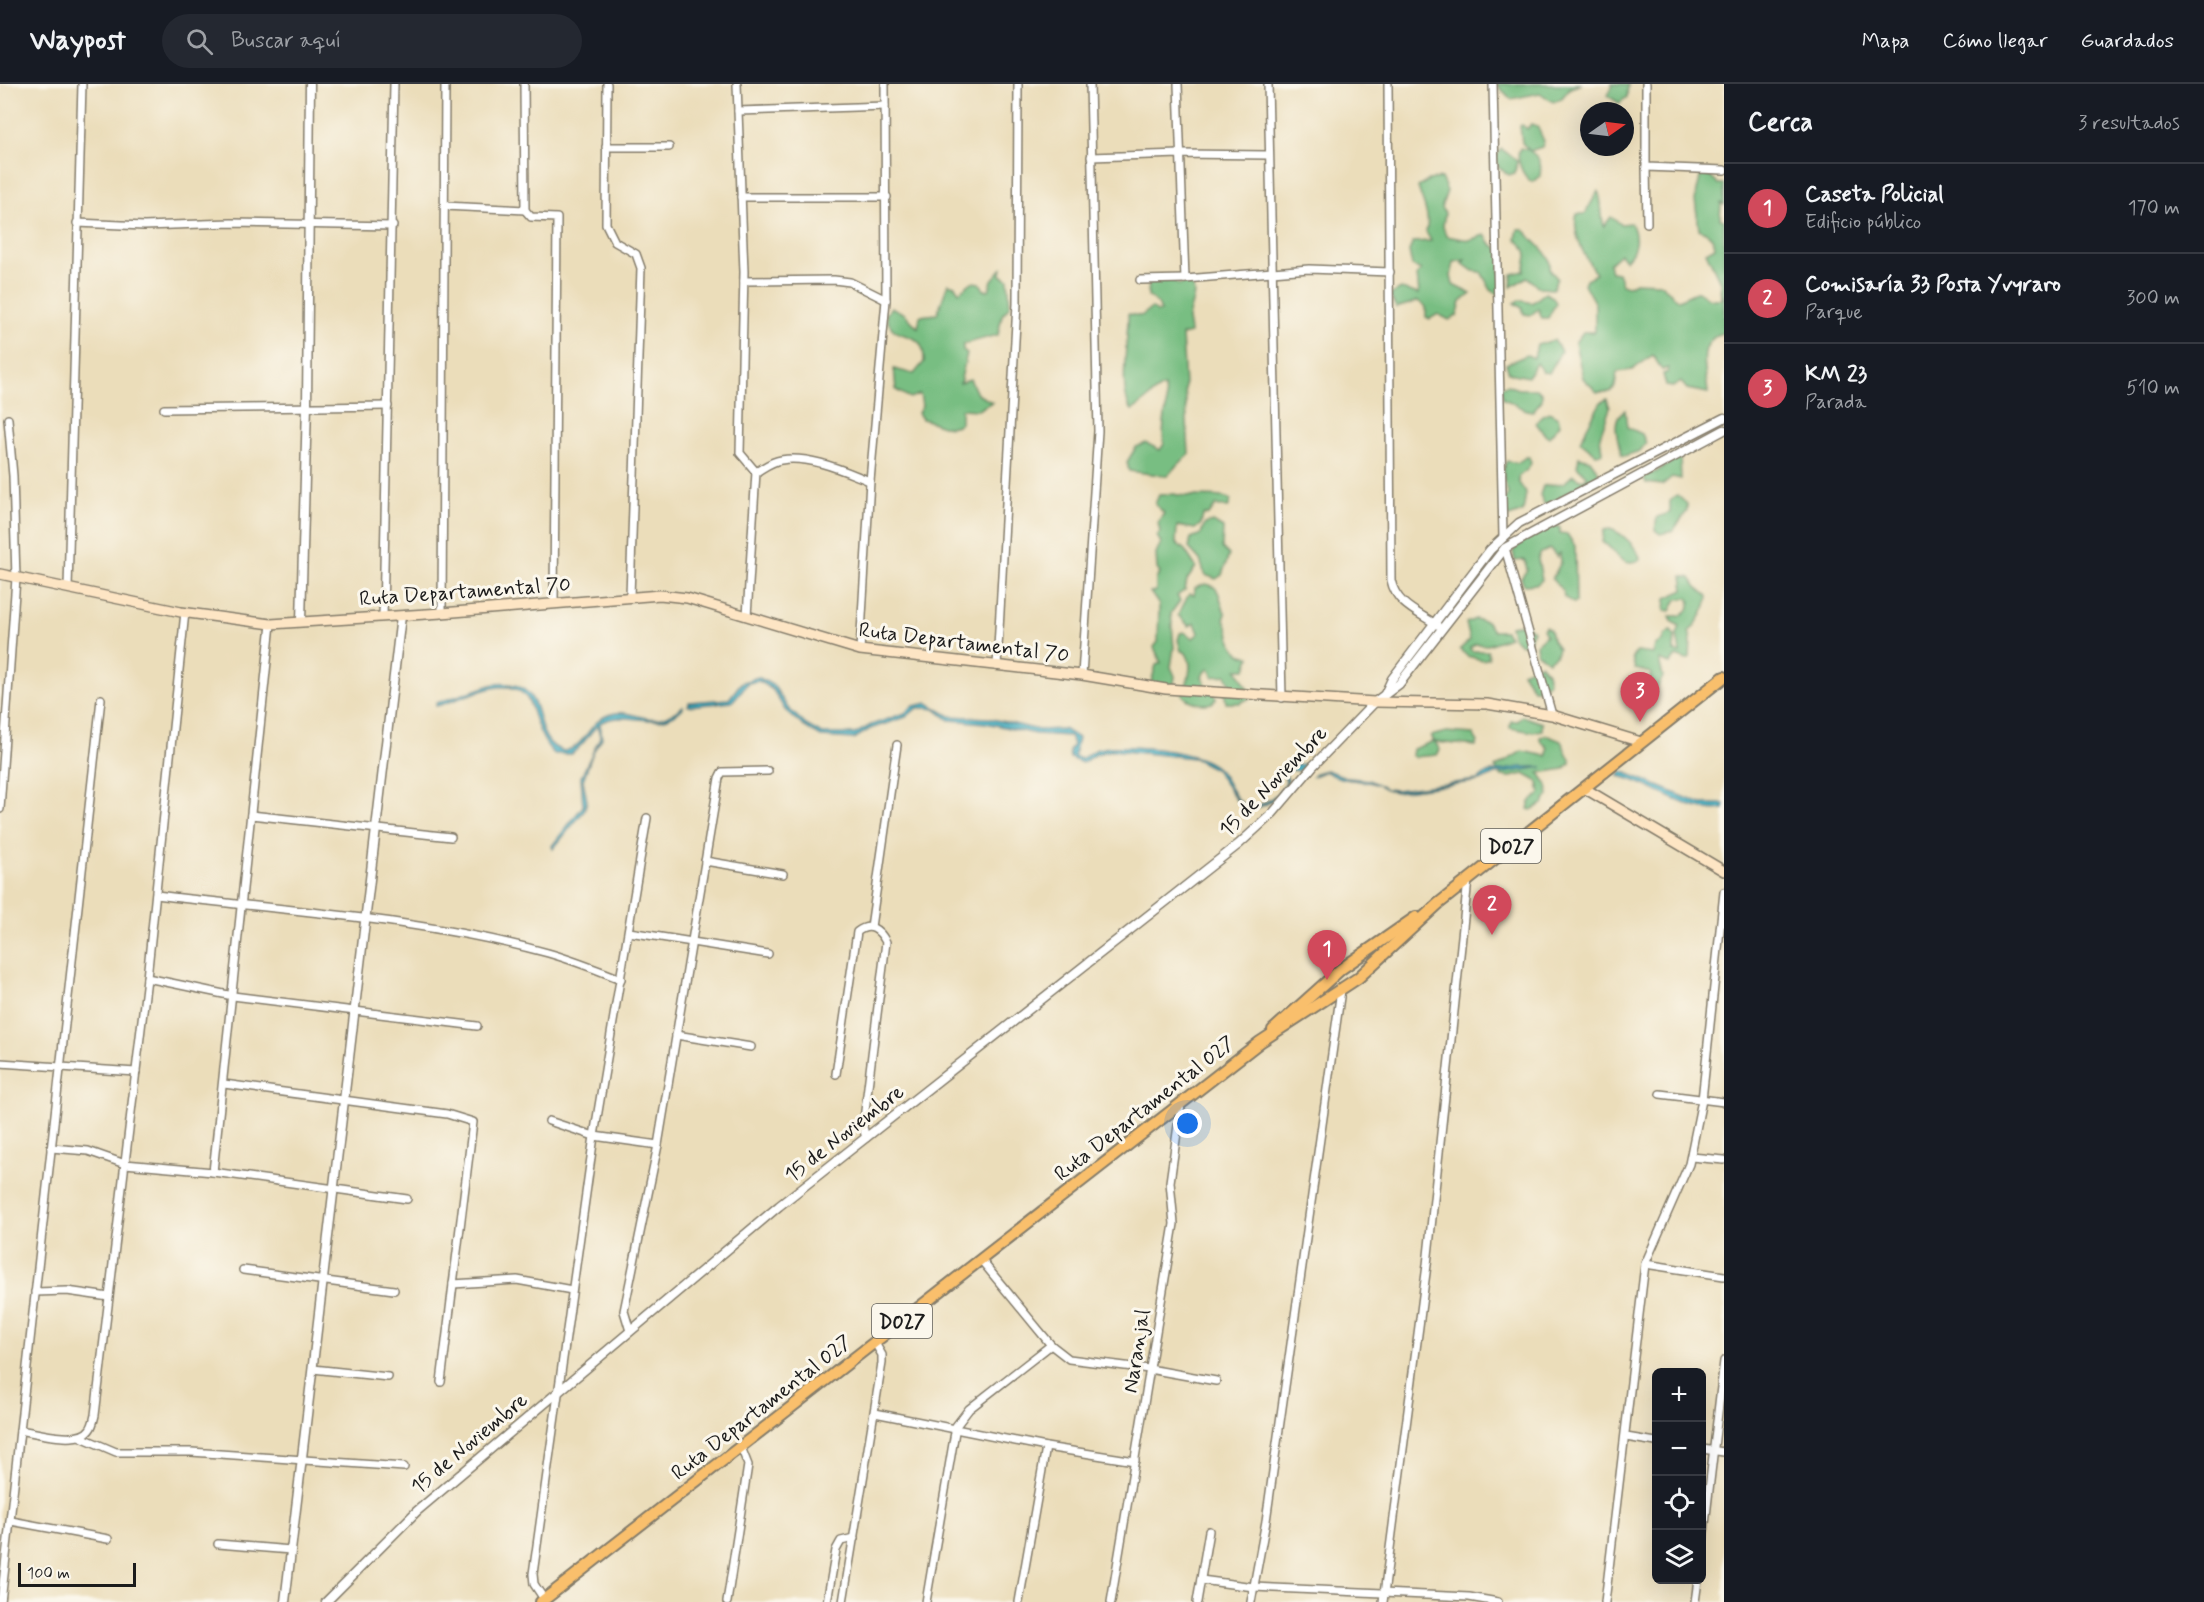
<!DOCTYPE html>
<html lang="es">
<head>
<meta charset="utf-8">
<style>
  :root { --surface:#171b24; --page:#242831; --text:#f1f3f6; --muted:#9ea1a6; --line:#363941; --accent:#d1495b }
  body { margin:0; font-family:Mynerve,sans-serif; background:var(--page); color:var(--text) }
  .controls { position:absolute; right:18px; bottom:18px; display:grid; overflow:hidden; border-radius:9px; box-shadow:0 6px 24px #0002 }
  .controls button { width:54px; height:54px; display:grid; place-items:center; padding:0; border:0; border-bottom:2px solid var(--line); background:var(--surface); color:var(--text); font:30px sans-serif }
  .compass { position:absolute; left:1580px; top:18px; width:54px; height:54px; border-radius:50%; background:var(--surface); box-shadow:0 6px 24px #0002; rotate:76deg }
  .scale { position:absolute; left:18px; bottom:15px; width:118px; box-sizing:border-box; padding-left:6px; border:3px solid #1c1c1c; border-top:0; font-size:16px; line-height:21px; white-space:nowrap; color:#1c1c1c; -webkit-text-stroke:4px #fbf7ec; paint-order:stroke }
  .you { position:absolute; left:1188px; top:1040px; width:21px; height:21px; margin:-15px; border:4px solid #fff; border-radius:50%; background:#1a73e8; box-shadow:0 0 0 9px #1a73e833 }
  .badge { display:grid; place-items:center; width:39px; height:39px; border-radius:50%; background:var(--accent); color:#fff; font-size:20px; font-weight:700 }
  .pin { position:absolute; translate:-50% -50px; filter:drop-shadow(0 2px 3px #0008) }
  .pin::after { content:''; position:absolute; top:32px; width:21px; height:18px; background:inherit; clip-path:polygon(0 0,100% 0,50% 100%) }
  .list { margin:0; padding:0; list-style:none }
  h2 { display:flex; justify-content:space-between; align-items:center; height:78px; margin:0; padding:0 24px; font-size:26px }
  h2 small { font-size:20px; font-weight:400; color:var(--muted) }
  .list li { display:grid; grid-template-columns:39px 1fr auto; gap:18px; align-items:center; box-sizing:border-box; height:90px; padding:0 24px; border-top:2px solid var(--line) }
  .list b { display:block; font-size:22px; white-space:nowrap }
  .list p { margin:0; font-size:20px; white-space:nowrap; color:var(--muted) }
  .list em { font-size:20px; font-style:normal; color:var(--muted) }
  .icon { flex:none; width:33px; height:33px; fill:none; stroke:currentColor; stroke-width:2; stroke-linecap:round; stroke-linejoin:round }
  .map { position:relative; flex:none; width:1724px; height:1518px; overflow:hidden }
  header { display:flex; align-items:center; gap:36px; box-sizing:border-box; height:84px; padding:0 30px; background:var(--surface); border-bottom:2px solid var(--line) }
  header strong { font-size:28px }
  nav { display:flex; gap:33px; margin-inline-start:auto; font-size:21px }
  .search { width:420px; height:54px; background:var(--page); display:flex; align-items:center; gap:15px; box-sizing:border-box; padding:0 21px; border-radius:33px; color:var(--muted); font-size:22px }
  main { display:flex }
  aside { flex:1; background:var(--surface) }
  .map>svg:first-child { display:block }
  .forest { fill:#78be82; stroke:#4a6d4f; stroke-width:1.5 }
  .water { fill:#40acbf; stroke:#2e646e; stroke-width:1.5 }
  .lines { fill:none; stroke-linecap:round; stroke-linejoin:round }
  .minor-casing { stroke:#847c6b; stroke-width:10 }
  .tertiary-casing { stroke:#847c6b; stroke-width:11 }
  .secondary-casing { stroke:#847c6b; stroke-width:12 }
  .primary-casing { stroke:#847c6b; stroke-width:14 }
  .minor { stroke:#fff; stroke-width:7 }
  .tertiary { stroke:#fff; stroke-width:8 }
  .secondary { stroke:#fde5c4; stroke-width:9 }
  .primary { stroke:#f9bf6c; stroke-width:10 }
  .labels { text-anchor:middle; stroke-width:6; stroke-linejoin:round; paint-order:stroke }
  .shield { fill:#fbf7ec; stroke:#5f5e5a; stroke-width:1.5 }
  .shield-label { font-size:20px; font-weight:bold; fill:#1c1c1c }
  .street-label { font-size:21px; fill:#1c1c1c; stroke:#fbf7ec }
</style>
</head>
<body>
<header>
<strong>Waypost</strong>
<div class="search"><svg class="icon" aria-label="search" viewBox="0 0 24 24"><circle cx="10" cy="10" r="6"/><path d="M15 15l6 6"/></svg>Buscar aquí</div>
<nav><a>Mapa</a><a>Cómo llegar</a><a>Guardados</a></nav>
</header>
<main>
<div class="map">
<svg width="1724" height="1518" viewBox="0 0 1724 1518">
  <rect width="100%" height="100%" fill="#fbf7ec"/>
  <filter id="ink" filterUnits="userSpaceOnUse"><feTurbulence type="fractalNoise" baseFrequency=".0167" numOctaves="2"/><feDisplacementMap in="SourceGraphic" scale="12" xChannelSelector="R" yChannelSelector="G"/><feConvolveMatrix kernelMatrix="1 2 1 2 8 2 1 2 1" color-interpolation-filters="sRGB"/></filter>
  <filter id="wash" filterUnits="userSpaceOnUse"><feTurbulence type="fractalNoise" baseFrequency=".008" numOctaves="4" result="noise"/><feDisplacementMap in="SourceGraphic" scale="24" xChannelSelector="R" yChannelSelector="G"/><feGaussianBlur stdDeviation="1.35" result="paint"/><feColorMatrix in="noise" values="0 0 0 0 0 0 0 0 0 0 0 0 0 0 0 0 0 1.4 0 .05"/><feComposite in="paint" operator="in"/></filter>
  <g filter="url(#wash)">
    <rect width="100%" height="100%" fill="#ebddba"/>
    <g class="forest">
      <path d="M1496,0H1582L1570,4L1562,14L1553,18L1540,9L1511,15Z"/>
      <path d="M1612,0H1628L1627,13L1619,19L1608,12Z"/>
      <path d="M1531,40L1537,42L1544,57L1542,63L1530,67C1540,74 1542,79 1540,92L1532,98C1522,92 1515,74 1520,64L1529,66L1522,59L1520,42L1522,41L1527,45Z"/>
      <path d="M1501,65L1517,76L1515,89L1509,91L1498,83L1496,73Z"/>
      <path d="M1701,89L1709,92L1718,100H1724V121L1721,119L1720,135L1724,136V214H1721L1720,198L1706,168L1715,163C1714,152 1708,149 1699,145L1695,116Z"/>
      <path d="M1441,94L1447,107L1441,124L1445,129L1443,142L1446,152L1469,156L1485,151L1491,160L1502,167L1503,179L1499,187L1508,192L1505,208L1497,210L1491,206L1481,188L1473,187L1462,179L1465,176L1454,178L1451,192L1453,201L1471,210L1461,218L1457,232L1449,236L1438,230L1430,235L1426,233V223L1418,217L1396,224L1390,211L1401,205L1419,210L1417,191L1421,186L1412,182L1409,167L1413,158L1431,157L1426,148C1431,133 1422,118 1418,103L1429,96Z"/>
      <path d="M1598,107C1603,119 1600,129 1604,142L1611,133L1621,140L1631,139C1638,152 1637,167 1625,176L1620,170L1609,180L1611,188L1618,189L1622,200L1628,202L1635,198L1660,199L1678,216L1698,207L1710,215H1724V248C1695,259 1706,284 1708,309L1687,305L1681,298L1673,303L1666,302L1663,290L1668,288V284L1662,286L1653,271L1632,286L1617,288L1615,303L1610,308H1597L1583,294L1575,259L1583,248H1595V220L1584,200L1586,195L1596,190C1585,173 1571,149 1577,130H1585Z"/>
      <path d="M1518,145H1524C1533,160 1552,167 1550,186L1557,194L1553,205L1540,204L1527,193L1511,203L1512,190L1524,187C1528,171 1530,167 1516,155Z"/>
      <path d="M1002,184L1001,191L1008,195L1010,222L1002,231L998,251L963,260V266L967,269L960,299L970,295L977,310L992,318L978,326L961,325V339C947,348 936,338 922,335L918,329L922,322L920,310L910,314L896,306L894,285L914,290L924,278C925,239 893,264 886,231L891,223L905,230L918,244L920,232L937,230L948,200L955,202L959,208L972,198L980,199L984,206H989L992,196Z"/>
      <path d="M1168,193L1179,201L1191,198C1198,211 1190,221 1188,234C1188,238 1190,244 1190,249L1182,251L1189,370L1167,392L1129,387L1127,378L1136,363L1146,359L1160,366L1164,360C1160,336 1171,326 1164,303C1152,306 1146,320 1132,326C1117,309 1129,253 1128,230L1141,232L1152,224L1157,228L1161,227L1158,220L1148,212L1149,195Z"/>
      <path d="M1545,209L1553,213L1556,219L1548,234H1542L1538,225L1531,231L1524,230L1522,224L1514,219L1519,216L1532,219Z"/>
      <path d="M1554,256L1561,267L1549,289L1543,288L1536,279L1528,293L1509,289L1506,280L1527,271L1534,274L1537,261Z"/>
      <path d="M1507,301L1518,305H1537L1542,310V316L1533,327C1521,327 1514,318 1503,315L1501,303Z"/>
      <path d="M1607,315L1610,324L1600,352L1602,369L1596,370L1580,357C1587,343 1593,332 1601,318Z"/>
      <path d="M1625,326L1627,343L1642,350L1646,359L1640,367L1624,372L1621,371C1619,356 1609,335 1625,326Z"/>
      <path d="M1549,328L1558,333L1560,340L1549,353L1546,352L1536,339L1542,331Z"/>
      <path d="M1526,373H1529L1531,379L1528,385L1518,393L1519,399L1526,409L1523,428L1509,433C1504,422 1502,420 1508,410C1505,398 1499,388 1507,377L1517,379Z"/>
      <path d="M1579,373L1590,376L1598,387V394C1586,397 1561,410 1553,420H1544L1540,411L1543,402L1564,399L1573,391L1582,396L1588,393L1577,382Z"/>
      <path d="M1680,373L1681,395L1672,393L1662,401L1646,399L1643,392L1656,388Z"/>
      <path d="M1174,410C1189,415 1221,409 1231,416L1228,424L1216,421L1209,431H1203L1201,440L1195,445L1177,442L1176,459L1185,466L1196,483L1187,496L1185,506L1177,512L1180,517L1171,529L1174,564L1171,583L1175,592L1173,606L1150,602L1156,581L1161,579L1154,563L1158,558L1159,521L1150,508L1156,507V495L1160,489L1157,485L1156,470L1161,459L1157,452L1160,448L1158,439L1164,429L1155,420L1159,411Z"/>
      <path d="M1677,411L1687,420V427L1673,447L1660,450L1655,446L1657,433L1670,429V417Z"/>
      <path d="M1213,438L1223,444L1222,464L1229,471L1222,491L1216,495L1205,491L1200,476L1189,464L1191,454L1201,450L1205,440Z"/>
      <path d="M1551,439L1560,444V449L1567,450L1575,462L1576,518L1573,519L1564,513L1563,507L1552,495L1561,478L1560,469L1557,473L1550,465L1541,469L1538,475L1542,496L1537,500L1524,501L1521,494L1527,486L1525,476L1515,477L1513,467L1525,455Z"/>
      <path d="M1610,445C1621,448 1640,465 1640,476L1628,479C1615,475 1613,463 1602,458L1604,446Z"/>
      <path d="M1682,492L1691,494L1696,502L1708,512C1708,523 1697,540 1689,548L1691,554L1690,574L1687,576L1676,572L1670,580L1659,576L1663,593L1655,608L1646,611L1640,597L1650,595L1651,589L1635,585L1632,573L1637,568L1653,570L1655,561L1663,557L1665,551L1671,547L1675,552L1674,567L1680,569L1677,551L1680,542L1672,538L1670,532H1680L1688,526L1690,517L1688,514L1677,515L1671,527L1665,526L1666,514L1684,506Z"/>
      <path d="M1205,500C1223,502 1218,517 1226,530L1224,535C1232,550 1229,570 1250,573L1246,585H1237L1252,613L1240,619H1226L1224,605L1229,603L1230,599L1226,591L1213,593L1209,584L1202,592L1208,607L1215,609L1216,615L1212,619C1202,622 1187,618 1182,610C1188,598 1195,580 1185,568L1181,567L1178,556L1180,549L1184,548L1193,554L1199,549L1195,539L1189,542L1178,531L1189,510L1194,511L1195,504Z"/>
      <path d="M1475,535L1487,538L1493,547H1505L1509,553L1488,561L1475,560L1470,564L1472,567H1488L1489,574L1483,576L1467,572L1460,565L1470,556L1466,539Z"/>
      <path d="M1524,540L1533,546L1528,559L1521,561L1512,552L1510,542Z"/>
      <path d="M1545,542L1550,545L1552,556L1558,564L1556,571L1548,577L1537,569L1536,560L1546,551L1543,545Z"/>
      <path d="M1540,580L1547,588L1549,598L1542,605H1533L1522,588Z"/>
      <path d="M1522,632L1542,639V646L1533,648L1510,644L1511,637H1518Z"/>
      <path d="M1446,648L1473,650L1478,658L1476,662L1435,658L1440,666L1437,671L1414,673L1412,671L1413,665L1434,657L1431,652Z"/>
      <path d="M1546,651L1561,657L1571,678L1564,685L1539,689L1547,701L1549,711L1543,720L1531,726L1528,725L1530,718L1540,710L1538,698L1524,690L1511,693L1501,692L1495,684L1522,667L1547,672L1548,664L1540,656V653Z"/>
    </g>
    <g class="water">
      <path d="M758,593L774,602L788,624L806,641L822,650H855L871,641L905,629L913,622L928,619L950,632L988,634L1039,646L1064,645L1078,654L1074,672L1081,675L1097,665L1110,663C1137,662 1199,666 1218,685C1229,696 1234,720 1250,723C1264,722 1280,710 1286,698L1282,682L1307,680L1300,687L1284,685L1288,697C1282,712 1264,725 1248,725L1237,717L1215,685L1194,674L1112,666L1096,670L1082,679L1070,674L1069,667L1073,661L1070,652L1035,650L986,639L949,636L935,625L927,624H917L906,633L870,645L854,655L821,653L803,642L785,626L773,606L759,597L748,599L732,618L688,622L689,618L729,615L741,599Z"/>
      <path d="M494,600C556,594 524,657 564,667C587,663 588,636 611,630C636,623 651,649 683,622V624C658,650 628,624 600,639L602,654L593,668L583,696L587,717L584,727L553,765L552,762L583,722L581,693L600,653L598,641C588,650 585,661 571,670H554C542,658 536,639 531,623C518,581 464,616 436,622V619Z"/>
      <path d="M1521,683H1543L1495,690L1480,697L1396,708C1385,706 1377,699 1368,698C1353,696 1338,696 1325,687L1312,693L1316,689L1326,686L1349,694L1369,696L1386,705L1396,706L1478,696L1487,689Z"/>
      <path d="M1622,687L1701,720H1724V725C1686,731 1653,699 1618,692Z"/>
    </g>
  </g>
  <g filter="url(#ink)">
    <g class="lines">
      <g class="minor-casing">
        <g id="minor">
          <path d="M524,0L525,126L531,133L557,134L554,519"/>
          <path d="M607,0L606,140L615,158L636,170L641,184L630,512"/>
          <path d="M737,0L744,188L740,369L756,388"/>
          <path d="M1178,0L1185,195L1309,185L1390,188"/>
          <path d="M1268,0L1282,614"/>
          <path d="M1388,0L1391,496C1396,521 1418,528 1437,541"/>
          <path d="M1493,0L1503,453"/>
          <path d="M1646,0V83L1724,86"/>
          <path d="M738,27L885,22"/>
          <path d="M606,63H669"/>
          <path d="M1091,73L1180,70L1268,71"/>
          <path d="M1646,83L1647,139"/>
          <path d="M741,113H887"/>
          <path d="M444,122L525,126"/>
          <path d="M77,139L144,142L231,139L393,142"/>
          <path d="M1140,196L1185,195"/>
          <path d="M744,197L834,196L850,198L886,216"/>
          <path d="M164,325L388,322"/>
          <path d="M1505,464L1552,631"/>
          <path d="M68,504L82,0"/>
          <path d="M442,529L445,0"/>
          <path d="M747,532L756,388C763,384 772,377 781,376C810,371 844,387 870,397"/>
          <path d="M383,533L394,0"/>
          <path d="M860,566L870,397L886,216L885,0"/>
          <path d="M997,582L1017,220L1018,0"/>
          <path d="M1082,591L1098,347L1090,0"/>
          <path d="M0,725L16,494L13,392L8,335"/>
          <path d="M251,731L451,753"/>
          <path d="M705,777L783,790"/>
          <path d="M156,811C286,827 421,834 548,869C573,876 597,886 621,895"/>
          <path d="M871,843L897,661"/>
          <path d="M629,848L768,870"/>
          <path d="M147,894L233,912L477,942"/>
          <path d="M676,951L751,963"/>
          <path d="M0,979L136,988"/>
          <path d="M836,990L857,848C870,838 879,845 886,858L863,1043L866,1054"/>
          <path d="M224,1000L447,1030L473,1038L441,1298"/>
          <path d="M1660,1010L1724,1018"/>
          <path d="M549,1037L594,1052L658,1061"/>
          <path d="M51,1064L88,1067L125,1080L213,1088L407,1115"/>
          <path d="M1691,1073L1724,1076"/>
          <path d="M213,1088L271,540"/>
          <path d="M981,1176L1051,1261L1069,1275L1149,1285L1216,1297"/>
          <path d="M1645,1180L1724,1192"/>
          <path d="M243,1186L394,1206"/>
          <path d="M453,1200L517,1196L572,1206"/>
          <path d="M35,1208L67,1207L109,1213"/>
          <path d="M630,1247L624,1227L658,1061L719,694L722,688L768,687"/>
          <path d="M313,1285L388,1293"/>
          <path d="M875,1329L1046,1363L1135,1377"/>
          <path d="M20,1346C37,1349 80,1361 90,1345C93,1341 94,1335 95,1331L147,894L185,528"/>
          <path d="M81,1353L116,1368H191L404,1383"/>
          <path d="M1626,1353L1656,1358"/>
          <path d="M1702,1365L1724,1368"/>
          <path d="M11,1437L108,1455"/>
          <path d="M218,1460L291,1466"/>
          <path d="M1702,1466L1724,1277"/>
          <path d="M1201,1496L1254,1503L1469,1513L1498,1518"/>
          <path d="M544,1515L534,1500L533,1490L594,1052L647,734"/>
          <path d="M1,1518L101,615"/>
          <path d="M727,1518L748,1381L741,1363"/>
          <path d="M827,1518L836,1466L841,1457L854,1454"/>
          <path d="M843,1518L882,1279V1271L875,1259"/>
          <path d="M926,1518L956,1342L969,1325L1051,1261"/>
          <path d="M1019,1518L1046,1363"/>
          <path d="M1111,1518L1174,1140L1170,1098L1181,1020"/>
          <path d="M1197,1518L1209,1447"/>
          <path d="M1251,1518L1266,1437L1341,906"/>
          <path d="M1383,1518L1427,1181L1468,796"/>
          <path d="M1605,1518L1645,1180L1689,1080L1702,1016L1724,808"/>
          <path d="M1695,1518L1698,1496"/>
        </g>
      </g>
      <g class="tertiary-casing">
        <g id="tertiary">
          <path d="M301,537L307,321L310,0"/>
          <path d="M1385,610L1392,595L1490,466L1519,439L1724,334"/>
          <path d="M285,1518L401,532"/>
          <path d="M326,1518L417,1427L779,1122L1239,760L1273,729L1313,682L1375,618L1399,600L1505,464L1724,346"/>
        </g>
      </g>
      <g class="secondary-casing">
        <g id="secondary">
          <path d="M0,490L181,528L271,540L442,529L660,511L687,514L860,566L1082,591L1166,605L1375,618L1487,620L1552,631L1641,658"/>
          <path d="M1584,704L1724,787"/>
        </g>
      </g>
      <g class="primary-casing">
        <g id="primary">
          <path d="M1273,946L1341,885L1416,833"/>
          <path d="M541,1518L1260,958L1358,894L1438,820L1724,593"/>
        </g>
      </g>
      <use href="#minor" class="minor"/>
      <use href="#tertiary" class="tertiary"/>
      <use href="#secondary" class="secondary"/>
      <use href="#primary" class="primary"/>
    </g>
  </g>
  <g class="labels">
    <g class="shield">
      <rect x="1481" y="745" width="60" height="34" rx="4.5"/>
      <rect x="872" y="1220" width="60" height="34" rx="4.5"/>
    </g>
    <g class="shield-label">
      <text x="1511" y="769">D027</text>
      <text x="902" y="1244">D027</text>
    </g>
    <g class="street-label">
      <text transform="translate(465 507) rotate(-4)" y="7">Ruta Departamental 70</text>
      <text transform="translate(964 558) rotate(7)" y="7">Ruta Departamental 70</text>
      <text transform="translate(1273 697) rotate(-46)" y="7">15 de Noviembre</text>
      <text transform="translate(1144 1024) rotate(-38)" y="7">Ruta Departamental 027</text>
      <text transform="translate(844 1049) rotate(-38)" y="7">15 de Noviembre</text>
      <text transform="translate(1136 1267) rotate(-81)" y="7">Naranjal</text>
      <text transform="translate(761 1323) rotate(-38)" y="7">Ruta Departamental 027</text>
      <text transform="translate(469 1359) rotate(-40)" y="7">15 de Noviembre</text>
    </g>
  </g>
</svg>
<div class="controls">
<button>+</button>
<button>−</button>
<button><svg class="icon" aria-label="locate" viewBox="0 0 24 24"><circle cx="12" cy="12" r="6"/><path d="M12 2v4M12 18v4M2 12h4M18 12h4"/></svg></button>
<button><svg class="icon" aria-label="layers" viewBox="0 0 24 24"><path d="M12 4l9 5-9 5-9-5zM3 14l9 5 9-5"/></svg></button>
</div>
<svg class="compass" viewBox="-18 -18 36 36"><path d="M0-13l5 13h-10z" fill="#e53935"/><path d="M0 13l5-13h-10z" fill="#9ea1a6"/></svg>
<div class="scale">100 m</div>
<div class="you"></div>
<div class="pin badge" style="left:1327px;top:896px">1</div>
<div class="pin badge" style="left:1492px;top:851px">2</div>
<div class="pin badge" style="left:1640px;top:638px">3</div>
</div>
<aside>
<h2>Cerca<small>3 resultados</small></h2>
<ul class="list">
<li><span class="badge">1</span><div><b>Caseta Policial</b><p>Edificio público</p></div><em>170 m</em></li>
<li><span class="badge">2</span><div><b>Comisaría 33 Posta Yvyraro</b><p>Parque</p></div><em>300 m</em></li>
<li><span class="badge">3</span><div><b>KM 23</b><p>Parada</p></div><em>510 m</em></li>
</ul>
</aside>
</main>
</body>
</html>
